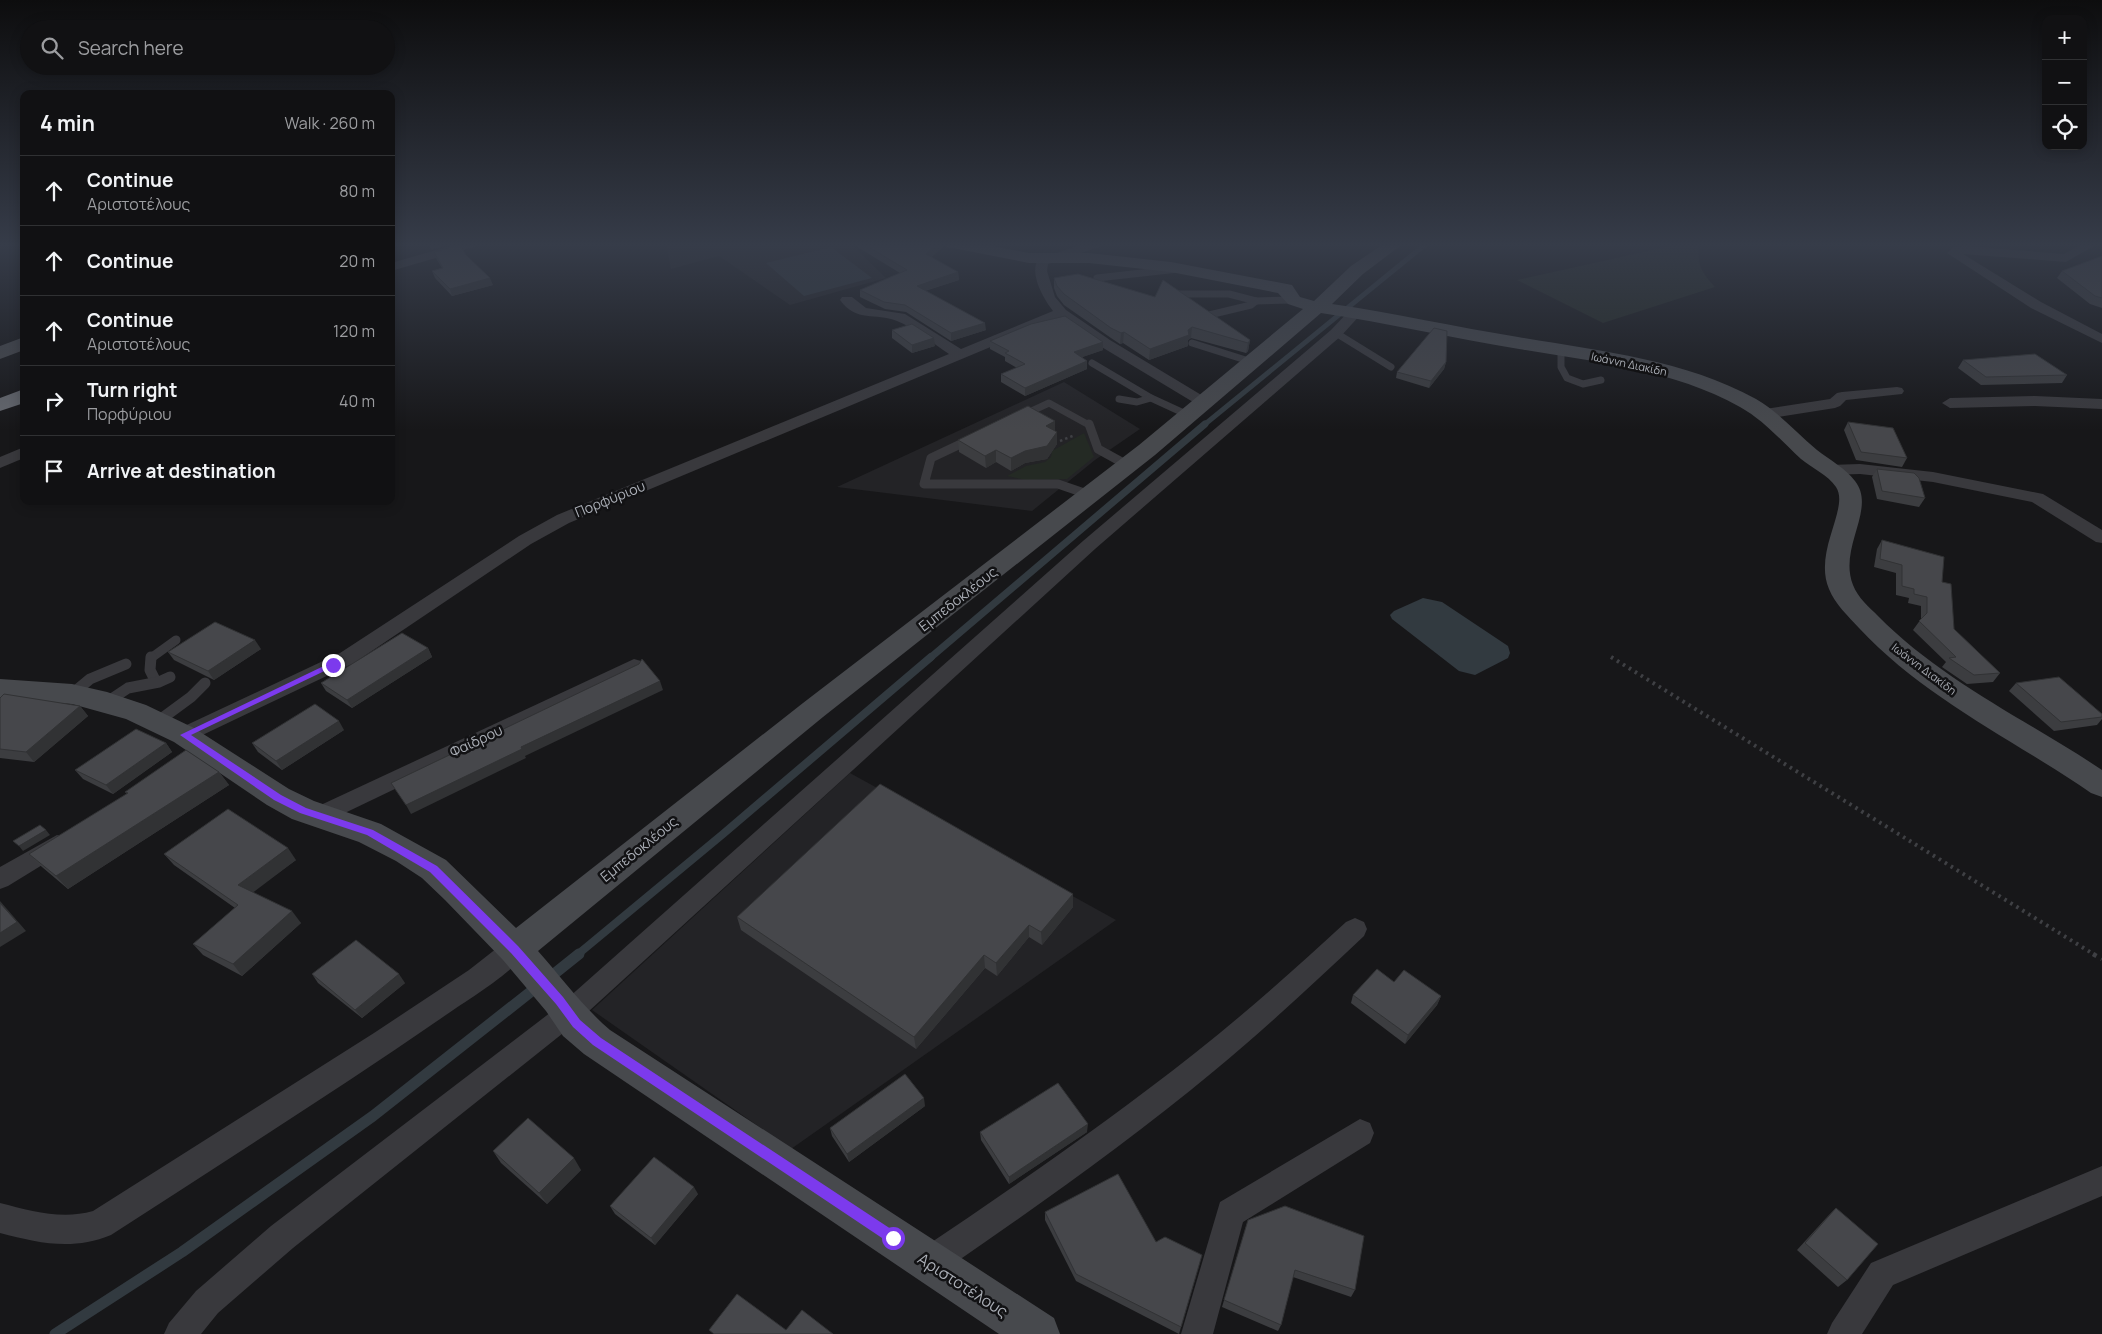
<!DOCTYPE html>
<html lang="en">
<head>
<meta charset="utf-8">
<style>
  :root { --surface:#111113; --page:#1a1a1c; --text:#f1f3f6; --muted:#9c9da0; --line:#303133 }
  body { margin:0; font-family:Manrope,sans-serif; background:var(--page); color:var(--text) }
  .controls { position:absolute; right:15px; top:15px; display:grid; overflow:hidden; border-radius:10px; box-shadow:0 2px 12px #0003 }
  .controls button { width:45px; height:45px; display:grid; place-items:center; padding:0; border:0; border-bottom:1px solid var(--line); background:var(--surface); color:var(--text); font:25px sans-serif }
  .stop { position:absolute; width:15px; height:15px; margin:-11px; border:4px solid #7c3aed; border-radius:50%; background:#fff }
  .stop.end { background:#7c3aed; border-color:#fff; box-shadow:0 1px 5px #0008 }
  .list { margin:0; padding:0; list-style:none }
  h2 { display:flex; justify-content:space-between; align-items:center; height:65px; margin:0; padding:0 20px; font-size:21px }
  h2 small { font-size:16px; font-weight:400; color:var(--muted) }
  .list li { display:grid; grid-template-columns:32px 1fr auto; gap:15px; align-items:center; box-sizing:border-box; height:70px; padding:0 20px; border-top:1px solid var(--line) }
  .list b { display:block; font-size:19px; white-space:nowrap }
  .list p { margin:0; font-size:16px; white-space:nowrap; color:var(--muted) }
  .list em { font-size:16px; font-style:normal; color:var(--muted) }
  .icon { flex:none; width:28px; height:28px; fill:none; stroke:currentColor; stroke-width:2; stroke-linecap:round; stroke-linejoin:round }
  .map { position:relative; flex:none; width:2102px; height:1334px; overflow:hidden }
  .search { position:absolute; background:var(--surface); box-shadow:0 2px 12px #0003; left:20px; top:20px; width:375px; height:55px; display:flex; align-items:center; gap:12px; box-sizing:border-box; padding:0 18px; border-radius:28px; color:var(--muted); font-size:19px }
  .panel { position:absolute; background:var(--surface); box-shadow:0 2px 12px #0003; left:20px; top:90px; width:375px; height:415px; border-radius:10px }
  .map>svg:first-child { display:block }
  .built { fill:#232326 }
  .green { fill:#242a24 }
  .water { fill:#323a40 }
  .lines { fill:none; stroke-linecap:round; stroke-linejoin:round }
  .stream-far3 { stroke:#323a40; stroke-width:5 }
  .stream-far2 { stroke:#323a40; stroke-width:7 }
  .stream-far1 { stroke:#323a40; stroke-width:8 }
  .stream { stroke:#323a40; stroke-width:11 }
  .path-far2 { stroke:#3f4044; stroke-width:2.5; stroke-dasharray:2.5 3; stroke-linecap:butt }
  .path-far1 { stroke:#3f4044; stroke-width:4; stroke-dasharray:2.5 4.5; stroke-linecap:butt }
  .path { stroke:#3f4044; stroke-width:4.5; stroke-dasharray:4 5.5; stroke-linecap:butt }
  .lane-far2 { stroke:#39393d; stroke-width:7 }
  .lane-far1 { stroke:#39393d; stroke-width:9 }
  .lane { stroke:#39393d; stroke-width:11 }
  .street { fill:#39393d; fill-rule:evenodd }
  .secondary { fill:#47494d; fill-rule:evenodd }
  .highway { fill:#65686e; fill-rule:evenodd }
  .wall { fill:#3c3d40 }
  .shaded-wall { fill:#313234 }
  .building { fill:#46474b; stroke:#313234 }
  .route { fill:#7c3aed }
  .labels { text-anchor:middle; stroke-width:5; stroke-linejoin:round; paint-order:stroke }
  .far-street-label { font-size:11px; fill:#abafb7; stroke:#121214 }
  .street-label { font-size:14px; fill:#abafb7; stroke:#121214 }
  .near-street-label { font-size:16px; fill:#abafb7; stroke:#121214 }
</style>
</head>
<body>
<div class="map">
<svg width="2102" height="1334" viewBox="0 0 2102 1334">
  <rect width="100%" height="100%" fill="#171719"/>
  <g class="built">
    <path d="M666,243H850L886,278L790,305L719,256L671,269Z"/>
    <path d="M1064,382L1140,429L1095,460L1032,511L837,487Z"/>
    <path d="M850,773L1116,920L791,1149L592,1010Z"/>
  </g>
  <g class="green">
    <path d="M1684,243H1700C1696,264 1701,272 1715,287L1603,323L1517,280Z"/>
    <path d="M1084,433L1094,457L1067,479L1026,480L1007,476L1026,466L1045,462L1051,457L1052,451Z"/>
  </g>
  <g class="water">
    <path d="M831,247L872,278L804,296L766,263Z"/>
    <path d="M1423,598L1442,602L1508,646L1510,653L1508,658L1475,675L1459,671L1392,619L1390,615L1394,611Z"/>
  </g>
  <g class="lines">
    <path class="stream-far3" d="M1204,425L1427,243"/>
    <path class="stream-far2" d="M930,658L1205,424"/>
    <path class="stream-far1" d="M577,955L723,834L931,657"/>
    <g class="stream">
      <path d="M549,978L579,954"/>
      <path d="M55,1334L182,1252L373,1116L538,986"/>
    </g>
    <path class="path-far2" d="M1060,441L1075,435"/>
    <path class="path-far1" d="M1611,657L2095,955"/>
    <path class="path" d="M2093,954L2102,959"/>
    <g class="lane-far2">
      <path d="M1097,278L1178,269"/>
      <path d="M1173,294H1229L1256,301L1292,300"/>
      <path d="M1205,316L1251,305L1256,301"/>
      <path d="M1336,333L1391,367"/>
      <path d="M1192,343L1252,362"/>
      <path d="M1561,350V367L1567,378L1583,384L1601,380"/>
      <path d="M1092,363L1151,398L1188,415"/>
      <path d="M1119,399L1137,402L1151,398"/>
      <path d="M1023,415L1049,403L1089,425"/>
    </g>
    <g class="lane-far1">
      <path d="M1089,424L1098,449L1127,465"/>
      <path d="M969,440L931,458L924,484H1058L1090,495"/>
      <path d="M151,658L176,640"/>
    </g>
    <g class="lane">
      <path d="M151,657L150,670L156,682"/>
      <path d="M72,694L90,679L126,664"/>
      <path d="M107,702L128,688L159,682L170,677"/>
      <path d="M157,722L191,697L205,683"/>
    </g>
    <g class="street">
      <path d="M461,243H479L477,246L391,271V263Z"/>
      <path d="M1087,243H1104L1102,246L1048,264L1047,271L1055,297L1066,310L1110,340L1208,399L1211,402L1208,405H1198L1100,346L1060,318L569,523L531,544L354,663L192,740L184,743L176,740L173,735L176,730L340,653L519,536L557,515L949,354C934,344 913,327 897,321C875,312 857,323 840,300L842,297H852L866,308L905,314L961,349L1053,311C1044,299 1029,275 1038,259Z"/>
      <path d="M2084,243H2099L2066,262L1963,254L2041,302L2102,334V343L2031,308L1947,253L1954,247L1965,246L2064,254Z"/>
      <path d="M1355,309L1362,313L1341,336L1095,549L577,1022L293,1248L218,1313L201,1334H164L169,1323L196,1291L271,1226L559,1006L1083,541L1331,330L1350,310Z"/>
      <path d="M1897,387L1902,388L1904,391L1902,394L1846,400L1840,406L1835,408L1765,419L1757,414L1765,409L1830,399L1837,393L1842,392Z"/>
      <path d="M2035,396L2102,399V409L2035,406L1950,408L1942,403L1950,398Z"/>
      <path d="M24,447V458L0,468V457Z"/>
      <path d="M1860,464L1933,472L2043,494L2102,530V543L2096,542L2032,502L1933,482L1860,474L1829,475L1821,470L1829,465Z"/>
      <path d="M634,659L641,661L644,666L641,671L326,822L318,825L310,822L307,816L310,810Z"/>
      <path d="M57,835L65,837L69,844L65,851L8,886L0,889V867Z"/>
      <path d="M1355,918L1364,922L1367,929L1364,936C1315,982 1266,1028 1214,1071C1126,1144 1033,1209 939,1274L928,1279L917,1274L912,1263L917,1252C1011,1189 1105,1124 1195,1053C1247,1012 1297,967 1346,922Z"/>
      <path d="M515,938L524,941L528,949C517,971 464,1002 443,1017C334,1092 222,1163 111,1235C72,1251 39,1243 0,1233V1203C31,1211 62,1220 93,1211L374,1033L469,970L506,941Z"/>
      <path d="M1360,1119L1370,1123L1374,1133L1370,1143L1243,1222L1213,1334H1181L1220,1202Z"/>
      <path d="M2102,1166V1196L1893,1285L1862,1334H1827L1832,1323L1871,1263Z"/>
    </g>
    <g class="secondary">
      <path d="M945,243H977L1029,253H1089L1171,262L1292,285L1300,297L1314,301L1351,266L1385,243H1404L1363,274L1332,304C1394,313 1456,327 1518,337C1599,351 1683,359 1756,399C1780,413 1796,433 1817,450C1830,460 1845,468 1855,481C1877,509 1838,547 1853,585C1858,598 1869,607 1878,616C1942,681 2027,720 2102,770V797L2091,793C2014,740 1924,698 1859,628C1848,616 1835,604 1829,589C1813,551 1850,508 1836,487C1828,475 1812,468 1801,459C1781,441 1765,421 1740,407C1672,369 1594,362 1519,349C1453,338 1387,323 1321,313L1155,455L823,717L538,951C562,978 583,1007 610,1030L1054,1318L1060,1334H999L584,1054L563,1036L546,1011L503,960L445,900L422,878L396,861L359,842L292,819L267,805L174,742L126,719L72,704L0,699V679L72,684L107,692L146,705L194,728L289,789L314,801L381,824L446,860L516,928L803,703L1139,445L1303,309L1288,304L1278,293L1171,272L1089,263H1029L953,248L947,247Z"/>
      <path d="M24,337V350L0,359V346Z"/>
    </g>
    <path class="highway" d="M24,389V403L0,411V398Z"/>
  </g>
  <g class="wall">
    <path d="M851,243H889L894,244L897,243H942L943,247L931,257L958,272L959,280L925,291L986,330L951,341L906,312L885,309L860,297V290L900,273Z"/>
    <path d="M434,252L466,255L493,285L452,296L435,278L432,271L442,268L437,260Z"/>
    <path d="M2102,256V308L2090,304L2057,278L2062,271Z"/>
    <path d="M1054,278L1250,340L1248,351L1246,353L1191,338L1188,340V346L1149,360L1123,343L1120,344L1111,338L1064,305L1057,296L1054,288Z"/>
    <path d="M892,330L935,346L912,353L892,338Z"/>
    <path d="M990,341L1103,350L1082,357L1087,361V369L1025,396L1001,382V374L1017,368L1005,361V357L990,349Z"/>
    <path d="M1963,360L2067,375L2062,383L1981,385L1958,368Z"/>
    <path d="M1446,362L1444,369L1429,388L1396,378L1397,372Z"/>
    <path d="M1848,422L1907,458L1902,467L1856,460L1844,430Z"/>
    <path d="M1055,431L1057,444L1047,459L1025,463L1011,471L996,462L986,468L959,452L958,440Z"/>
    <path d="M1877,469L1925,498L1919,507L1877,499L1872,477Z"/>
    <path d="M1882,540L1942,582L1954,629L2000,673L1993,682L1967,684L1942,667L1946,662L1913,630L1921,619V606L1908,603L1909,598L1896,595V573L1874,567L1877,549Z"/>
    <path d="M428,648L432,657L352,708L326,691L321,683Z"/>
    <path d="M261,649L214,680L174,660L168,652Z"/>
    <path d="M2016,683L2102,714V719L2097,725L2054,731L2009,691Z"/>
    <path d="M0,698L80,706L88,716L34,762L0,758Z"/>
    <path d="M344,730L282,770L258,752L252,743Z"/>
    <path d="M166,743L172,752L113,794L83,779L75,770Z"/>
    <path d="M219,772L229,785L68,889L42,867L29,854L127,794L125,792Z"/>
    <path d="M164,854L296,860L252,892L301,923L242,976L203,955L193,944L235,908L174,865Z"/>
    <path d="M1073,894V907L1042,945L1029,937L997,976L985,968L916,1049L741,930L737,917Z"/>
    <path d="M312,974L405,983L362,1018L318,983Z"/>
    <path d="M1394,982L1441,996L1437,1005L1405,1044L1351,1003L1353,995Z"/>
    <path d="M925,1106L849,1162L832,1136L830,1128Z"/>
    <path d="M980,1132H1087L1009,1184L981,1140Z"/>
    <path d="M493,1151L581,1170L547,1204L501,1163Z"/>
    <path d="M698,1194L655,1245L615,1214L610,1206Z"/>
    <path d="M1836,1208L1847,1280L1838,1287L1797,1250L1828,1216Z"/>
    <path d="M1045,1212L1156,1242L1200,1262L1179,1334L1076,1281L1045,1220Z"/>
    <path d="M1248,1220L1355,1290L1351,1297L1293,1277L1281,1325L1278,1331L1222,1307Z"/>
  </g>
  <g class="shaded-wall">
    <path d="M429,243H455L431,250Z"/>
    <path d="M755,243H767L756,245Z"/>
    <path d="M939,243H942L943,247L927,261L926,254Z"/>
    <path d="M958,272L959,280L917,293V286Z"/>
    <path d="M490,278L493,285L452,296L450,289Z"/>
    <path d="M985,323L986,330L951,341V333Z"/>
    <path d="M1192,327L1191,338L1188,340V346L1149,360L1150,349L1188,330Z"/>
    <path d="M1124,332L1123,343L1120,344L1121,333Z"/>
    <path d="M934,338L935,346L912,353V345Z"/>
    <path d="M1250,340L1248,351L1246,353L1248,343Z"/>
    <path d="M1103,342V350L1074,360V352Z"/>
    <path d="M1087,361V369L1025,396V388Z"/>
    <path d="M1446,362L1444,369L1429,388L1431,381Z"/>
    <path d="M1055,421V433L1046,426Z"/>
    <path d="M1057,432V444L1047,459L1025,463L1011,471V458Z"/>
    <path d="M996,450V462L986,468L985,456Z"/>
    <path d="M255,640L261,649L214,680L208,671Z"/>
    <path d="M428,648L432,657L352,708L347,700Z"/>
    <path d="M660,681L663,690L525,756L526,758L411,814L406,805L521,747Z"/>
    <path d="M80,706L88,716L34,762L26,752Z"/>
    <path d="M339,721L344,730L282,770L276,761Z"/>
    <path d="M166,743L172,752L113,794L106,785Z"/>
    <path d="M219,772L229,785L68,889L56,876Z"/>
    <path d="M46,830L50,835L23,851L19,846Z"/>
    <path d="M288,848L296,860L247,897L238,885Z"/>
    <path d="M1073,894V907L1042,945L1041,932Z"/>
    <path d="M0,901L26,931L0,947Z"/>
    <path d="M292,911L301,923L242,976L233,964Z"/>
    <path d="M1029,925V937L997,976L996,963Z"/>
    <path d="M984,955L985,968L916,1049L914,1037Z"/>
    <path d="M399,974L405,983L362,1018L355,1010Z"/>
    <path d="M1441,996L1437,1005L1405,1044L1408,1035Z"/>
    <path d="M924,1098L925,1106L849,1162L847,1154Z"/>
    <path d="M1088,1124L1087,1132L1009,1184V1177Z"/>
    <path d="M574,1158L581,1170L547,1204L539,1193Z"/>
    <path d="M694,1187L698,1194L655,1245L651,1238Z"/>
  </g>
  <g class="building">
    <path d="M862,243H889L894,244L897,243H939L926,254L958,272L917,286L985,323L951,333L905,305L884,302L860,290L907,270Z"/>
    <path d="M460,245L466,255L490,278L450,289L432,271L443,268L434,252Z"/>
    <path d="M2102,256V298L2095,296L2062,271Z"/>
    <path d="M1078,274L1155,297L1163,280L1250,340L1248,343L1192,327L1188,330L1189,335L1150,349L1124,332L1121,333L1111,328L1064,294L1057,286L1054,278Z"/>
    <path d="M1065,316L1103,342L1074,352L1087,361L1025,388L1001,374L1025,364L1005,353L1009,351L990,341L1031,324Z"/>
    <path d="M912,324L934,338L912,345L892,330Z"/>
    <path d="M1434,328L1447,331L1446,362L1431,381L1397,372Z"/>
    <path d="M2035,354L2067,375L1986,377L1963,360Z"/>
    <path d="M1028,406L1055,421L1046,426L1057,432L1047,446L1025,451L1011,458L996,450L985,456L958,440Z"/>
    <path d="M1848,422L1893,428L1907,458L1861,452Z"/>
    <path d="M1877,469L1914,473L1919,478L1925,498L1882,491Z"/>
    <path d="M1882,540L1944,557L1942,582L1951,584L1954,629L2000,673L1974,675L1949,658L1956,657L1919,621L1927,613V597L1914,594V589L1902,586V565L1880,559Z"/>
    <path d="M215,622L255,640L208,671L168,652Z"/>
    <path d="M402,633L428,648L347,700L321,683Z"/>
    <path d="M642,659L660,681L521,747L522,749L406,805L391,783L639,664Z"/>
    <path d="M2059,677L2102,714V717L2061,722L2016,683Z"/>
    <path d="M4,694L80,706L26,752L0,749V698Z"/>
    <path d="M315,704L339,721L276,761L252,743Z"/>
    <path d="M136,729L166,743L106,785L75,770Z"/>
    <path d="M186,750L219,772L56,876L29,854L128,793L125,792Z"/>
    <path d="M880,784L1073,894L1041,932L1029,925L996,963L984,955L914,1037L737,917Z"/>
    <path d="M228,809L288,848L238,885L292,911L233,964L193,944L238,905L164,854Z"/>
    <path d="M40,825L46,830L19,846L13,841Z"/>
    <path d="M0,903L17,922L0,933Z"/>
    <path d="M356,940L399,974L355,1010L312,974Z"/>
    <path d="M1377,969L1394,982L1404,970L1441,996L1408,1035L1353,995Z"/>
    <path d="M905,1074L924,1098L847,1154L830,1128Z"/>
    <path d="M1058,1083L1088,1124L1009,1177L980,1132Z"/>
    <path d="M528,1118L574,1158L539,1193L493,1151Z"/>
    <path d="M654,1157L694,1187L651,1238L610,1206Z"/>
    <path d="M1118,1174L1156,1242L1165,1237L1202,1255L1181,1327L1076,1274L1045,1212Z"/>
    <path d="M1285,1206L1364,1236L1355,1290L1295,1270L1281,1325L1224,1300L1248,1220Z"/>
    <path d="M1836,1208L1878,1244L1847,1280L1805,1243Z"/>
    <path d="M737,1294L786,1330L802,1310L833,1334H714L709,1330Z"/>
  </g>
  <linearGradient id="sky" x2="0" y2="1"><stop stop-color="#0d0d0e"/><stop offset="0.57" stop-color="#363c49"/><stop offset="1" stop-color="#363c49" stop-opacity="0"/></linearGradient>
  <rect width="2102" height="430" fill="url(#sky)"/>
  <path class="route" d="M330,663L337,665L191,735L281,795L306,808L373,830L437,866L518,946L563,997L580,1020L601,1038L897,1233L899,1238L897,1242L893,1244L888,1242L593,1045L573,1027L556,1004L511,953L430,872L367,835L300,813L274,800L180,735Z"/>
  <g class="labels">
    <g class="far-street-label">
      <text transform="translate(1629 364) rotate(12)" y="4">Ιωάννη Διακίδη</text>
      <text transform="translate(1924 669) rotate(37)" y="4">Ιωάννη Διακίδη</text>
    </g>
    <g class="street-label">
      <text transform="translate(610 499) rotate(-22)" y="5">Πορφύριου</text>
      <text transform="translate(958 599) rotate(-38)" y="5">Εμπεδοκλέους</text>
      <text transform="translate(476 741) rotate(-25)" y="5">Φαίδρου</text>
      <text transform="translate(639 849) rotate(-39)" y="5">Εμπεδοκλέους</text>
    </g>
    <g class="near-street-label">
      <text transform="translate(963 1285) rotate(33)" y="6">Αριστοτέλους</text>
    </g>
  </g>
</svg>
<div class="controls">
<button>+</button>
<button>−</button>
<button><svg class="icon" aria-label="locate" viewBox="0 0 24 24"><circle cx="12" cy="12" r="6"/><path d="M12 2v4M12 18v4M2 12h4M18 12h4"/></svg></button>
</div>
<div class="stop" style="left:893px;top:1238px"></div>
<div class="stop end" style="left:333px;top:665px"></div>
<div class="search"><svg class="icon" aria-label="search" viewBox="0 0 24 24"><circle cx="10" cy="10" r="6"/><path d="M15 15l6 6"/></svg>Search here</div>
<section class="panel">
<h2>4 min<small>Walk · 260 m</small></h2>
<ul class="list">
<li><svg class="icon" aria-label="ahead" viewBox="0 0 24 24"><path d="M12 20V5M6 11l6-6 6 6"/></svg><div><b>Continue</b><p>Αριστοτέλους</p></div><em>80 m</em></li>
<li><svg class="icon" aria-label="ahead" viewBox="0 0 24 24"><path d="M12 20V5M6 11l6-6 6 6"/></svg><div><b>Continue</b></div><em>20 m</em></li>
<li><svg class="icon" aria-label="ahead" viewBox="0 0 24 24"><path d="M12 20V5M6 11l6-6 6 6"/></svg><div><b>Continue</b><p>Αριστοτέλους</p></div><em>120 m</em></li>
<li><svg class="icon" aria-label="right" viewBox="0 0 24 24"><path d="M7 20v-9h11M14 6l5 5-5 5"/></svg><div><b>Turn right</b><p>Πορφύριου</p></div><em>40 m</em></li>
<li><svg class="icon" aria-label="arrive" viewBox="0 0 24 24"><path d="M6 21V4h12l-3 4 3 4H6"/></svg><div><b>Arrive at destination</b></div></li>
</ul>
</section>
</div>
</body>
</html>
